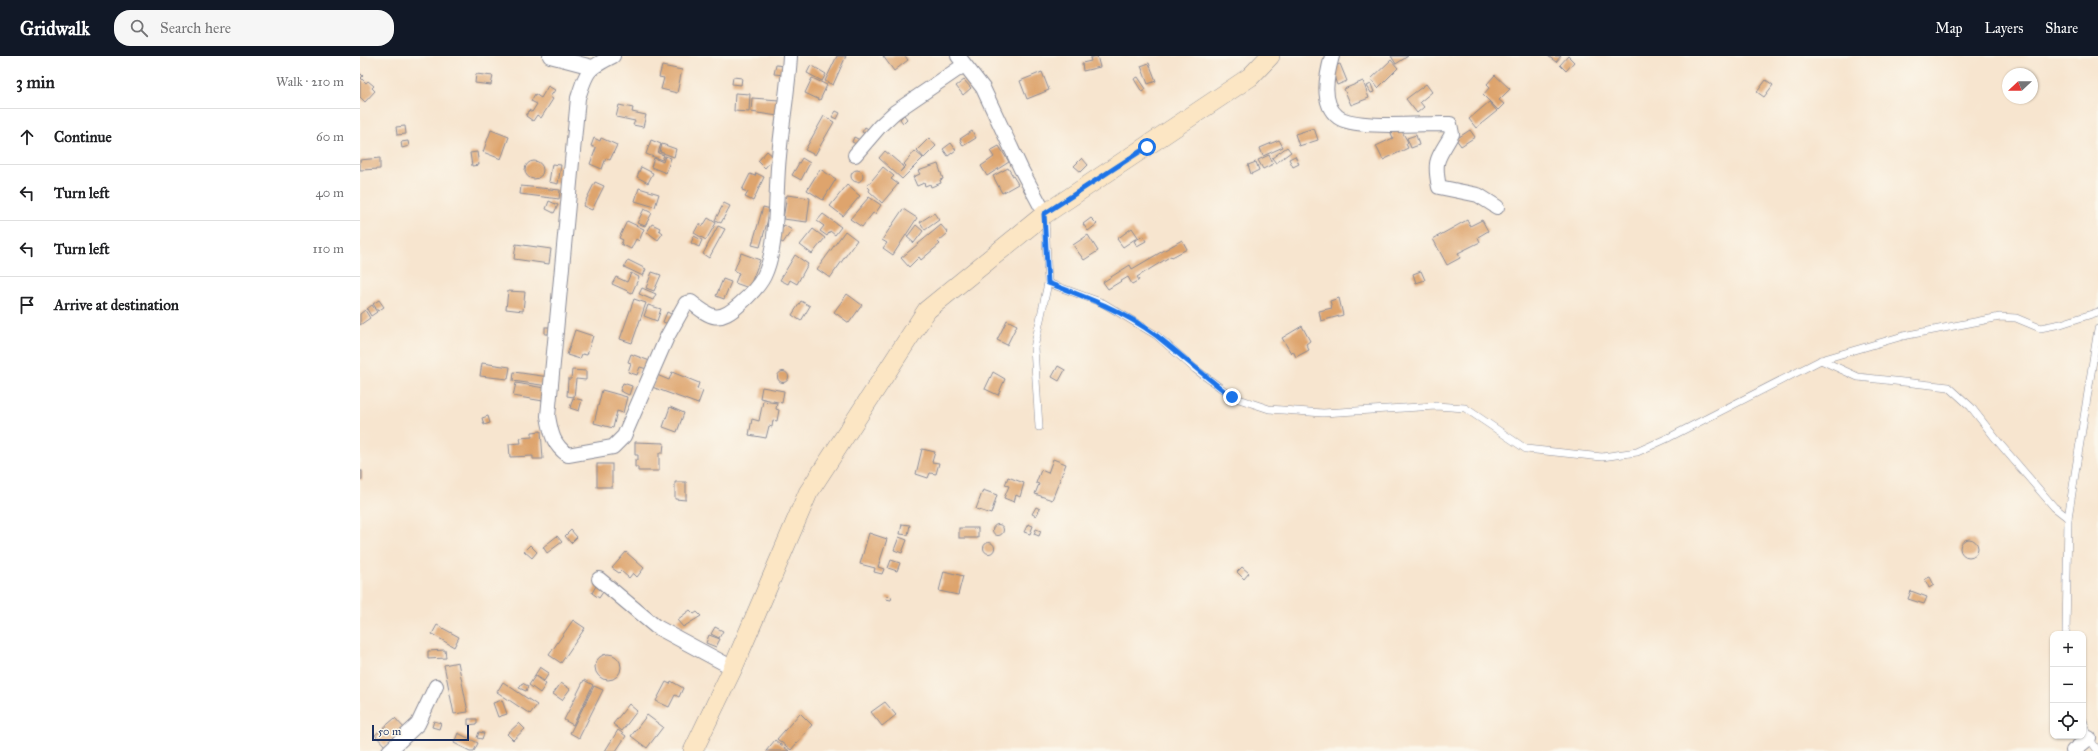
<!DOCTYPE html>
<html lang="en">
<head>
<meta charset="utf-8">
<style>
  :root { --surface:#fff; --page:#f6f6f6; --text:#202124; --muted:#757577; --line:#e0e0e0; --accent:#111827 }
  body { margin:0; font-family:"IM FELL Great Primer",serif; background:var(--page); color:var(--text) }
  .controls { position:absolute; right:12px; bottom:12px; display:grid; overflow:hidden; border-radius:8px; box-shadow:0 1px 3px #0004 }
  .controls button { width:36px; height:36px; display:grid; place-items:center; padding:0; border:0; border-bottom:1px solid var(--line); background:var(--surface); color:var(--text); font:20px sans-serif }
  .compass { position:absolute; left:1642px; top:12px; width:36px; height:36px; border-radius:50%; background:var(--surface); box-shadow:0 1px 3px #0004; rotate:248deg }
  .scale { position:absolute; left:12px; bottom:10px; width:97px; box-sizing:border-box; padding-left:4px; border:2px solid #1b2f5e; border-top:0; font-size:11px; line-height:14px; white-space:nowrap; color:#1b2f5e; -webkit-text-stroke:3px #fbf7ec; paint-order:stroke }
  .stop { position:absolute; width:12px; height:12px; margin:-9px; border:3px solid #1a73e8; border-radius:50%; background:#fff }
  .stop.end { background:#1a73e8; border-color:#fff; box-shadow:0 1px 4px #0008 }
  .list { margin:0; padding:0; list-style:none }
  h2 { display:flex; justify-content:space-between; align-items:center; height:52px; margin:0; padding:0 16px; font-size:17px }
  h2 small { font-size:13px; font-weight:400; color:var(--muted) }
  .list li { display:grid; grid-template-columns:26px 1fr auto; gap:12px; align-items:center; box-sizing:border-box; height:56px; padding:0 16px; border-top:1px solid var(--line) }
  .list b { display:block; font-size:15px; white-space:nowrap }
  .list em { font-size:13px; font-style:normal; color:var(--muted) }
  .icon { flex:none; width:22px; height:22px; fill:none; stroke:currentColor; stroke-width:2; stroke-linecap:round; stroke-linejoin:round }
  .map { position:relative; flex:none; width:1738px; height:695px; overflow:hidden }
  header { display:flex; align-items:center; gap:24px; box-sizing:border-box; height:56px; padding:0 20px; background:var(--accent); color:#fff }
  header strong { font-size:19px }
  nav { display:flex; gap:22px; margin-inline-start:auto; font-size:14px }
  .search { width:280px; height:36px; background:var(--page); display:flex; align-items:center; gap:10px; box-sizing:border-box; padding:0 14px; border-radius:16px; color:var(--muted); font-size:15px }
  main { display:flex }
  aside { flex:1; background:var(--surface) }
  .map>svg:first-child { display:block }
  .building { fill:#dea46d }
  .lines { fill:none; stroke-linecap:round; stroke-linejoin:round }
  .service-casing { stroke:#898a96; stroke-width:8 }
  .minor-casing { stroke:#898a96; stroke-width:16 }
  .secondary-casing { stroke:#898a96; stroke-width:20 }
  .service { stroke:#fff; stroke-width:7 }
  .minor { stroke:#fff; stroke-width:14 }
  .secondary { stroke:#fce6c4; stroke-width:19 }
  .route { stroke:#1a73e8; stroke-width:5 }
</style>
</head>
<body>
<header>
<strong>Gridwalk</strong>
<div class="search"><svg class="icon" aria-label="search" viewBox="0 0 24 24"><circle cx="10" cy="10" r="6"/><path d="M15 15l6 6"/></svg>Search here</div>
<nav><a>Map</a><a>Layers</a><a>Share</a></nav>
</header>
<main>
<aside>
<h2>3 min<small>Walk · 210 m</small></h2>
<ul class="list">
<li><svg class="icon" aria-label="ahead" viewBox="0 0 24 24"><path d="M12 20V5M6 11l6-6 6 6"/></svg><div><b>Continue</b></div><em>60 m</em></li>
<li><svg class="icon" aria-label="left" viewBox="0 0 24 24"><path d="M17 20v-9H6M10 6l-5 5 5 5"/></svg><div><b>Turn left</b></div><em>40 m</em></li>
<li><svg class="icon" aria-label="left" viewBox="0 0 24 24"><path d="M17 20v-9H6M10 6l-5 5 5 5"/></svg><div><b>Turn left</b></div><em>110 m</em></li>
<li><svg class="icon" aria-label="arrive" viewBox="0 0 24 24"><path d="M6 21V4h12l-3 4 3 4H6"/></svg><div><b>Arrive at destination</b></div></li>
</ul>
</aside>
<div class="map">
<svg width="1738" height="695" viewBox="0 0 1738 695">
  <rect width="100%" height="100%" fill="#fbf7ec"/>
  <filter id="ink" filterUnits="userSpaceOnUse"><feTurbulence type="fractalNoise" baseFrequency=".025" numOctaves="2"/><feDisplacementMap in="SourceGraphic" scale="8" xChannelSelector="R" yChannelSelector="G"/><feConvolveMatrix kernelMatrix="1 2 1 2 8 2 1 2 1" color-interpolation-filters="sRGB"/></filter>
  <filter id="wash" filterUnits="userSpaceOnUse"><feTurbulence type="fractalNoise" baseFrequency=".012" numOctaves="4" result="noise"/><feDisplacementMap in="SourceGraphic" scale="16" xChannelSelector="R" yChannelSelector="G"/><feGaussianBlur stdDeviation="0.9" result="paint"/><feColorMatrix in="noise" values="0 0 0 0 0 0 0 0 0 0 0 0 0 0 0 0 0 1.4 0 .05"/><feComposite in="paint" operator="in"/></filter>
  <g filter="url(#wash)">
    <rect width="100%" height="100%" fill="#f7e5cf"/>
    <g id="blocks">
      <g class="building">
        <path d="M477,0H486L473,29L465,25Z"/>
        <path d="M523,0H545L548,4L534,15Z"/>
        <path d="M737,0L740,11L723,15L722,7L731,5L730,2Z"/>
        <path d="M1031,0H1048L1036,8Z"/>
        <path d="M1188,0H1201L1196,6Z"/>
        <path d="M1208,0L1214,6L1206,15L1200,9Z"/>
        <path d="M1031,4L1038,12L1018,32L1011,23Z"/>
        <path d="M789,7L796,25L788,28L781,10Z"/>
        <path d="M980,8L987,25L977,29L971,11Z"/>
        <path d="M416,9L425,10L424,19L414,18Z"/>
        <path d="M451,9L466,18L462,25L447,17Z"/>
        <path d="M302,10L322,14L317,37L301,33L304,22L299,21Z"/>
        <path d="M682,16L689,34L667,43L660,25Z"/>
        <path d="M0,17L3,20L1,22L6,27L8,25L14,30L12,32L15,35L5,46L0,41Z"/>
        <path d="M116,18L133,20L131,29L115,27Z"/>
        <path d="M1135,19L1150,33L1139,44L1144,48L1138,54L1123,39L1130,31L1127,28Z"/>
        <path d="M373,21L382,22L381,29L372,28Z"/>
        <path d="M778,21L786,33L782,36L774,23Z"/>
        <path d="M452,22L467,29L460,44L445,37Z"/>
        <path d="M604,24L611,32L603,39L596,30Z"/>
        <path d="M1406,24L1413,29L1404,41L1397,36Z"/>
        <path d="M1003,25L1009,42L991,49L984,33Z"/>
        <path d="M1011,28L1014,36L1011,37L1007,30Z"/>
        <path d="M1066,28L1072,36L1060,46L1064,51L1057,57L1046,43Z"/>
        <path d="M188,30L195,34L190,41L193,43L181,62L177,59L173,65L166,60L169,54L172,56L177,48L171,45L175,38L181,42Z"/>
        <path d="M375,37L390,38L389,56L374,55Z"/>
        <path d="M392,42L419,44L418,60L391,56Z"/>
        <path d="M1129,46L1137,55L1116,72L1109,63Z"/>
        <path d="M259,49L273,52L272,56L286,59L283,71L273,69L275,65L256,61Z"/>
        <path d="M476,55L480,57L477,63L472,61Z"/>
        <path d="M544,59L547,63L543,67L540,63Z"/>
        <path d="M464,60L474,66L455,99L445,94Z"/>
        <path d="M45,70L46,78L37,79L36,71Z"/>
        <path d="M505,71L510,74L507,79L502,76Z"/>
        <path d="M954,72L958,84L939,90L935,78Z"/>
        <path d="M1040,72L1048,86L1046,88L1048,92L1023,104L1016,90L1033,82L1031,77Z"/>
        <path d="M131,74L149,81L141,103L123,96Z"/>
        <path d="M1110,74L1115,81L1101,90L1096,83Z"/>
        <path d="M612,75L616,82L603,90L600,83Z"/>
        <path d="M1056,79L1059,89L1051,92L1047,82Z"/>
        <path d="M494,81L500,84L498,89L492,86Z"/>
        <path d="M234,82L240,85L241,82L257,89L250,104L246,102L242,113L230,108L236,92L231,90Z"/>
        <path d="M569,82L576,90L564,102L557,94Z"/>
        <path d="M291,84L301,88L298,97L304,99L302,104L286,98Z"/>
        <path d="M919,84L923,91L903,100L900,92Z"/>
        <path d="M48,85L49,90L42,92L41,86Z"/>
        <path d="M591,87L596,94L588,100L583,93Z"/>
        <path d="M302,88L316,93L314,101L300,96Z"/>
        <path d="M639,90L649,106L627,120L621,110L634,101L630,95Z"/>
        <path d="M927,91L931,96L916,107L912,102Z"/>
        <path d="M407,95L414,101L405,112L398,105Z"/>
        <path d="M525,95L544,111L540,116L546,110L544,108L555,95L563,102L542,123L519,102Z"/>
        <path d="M117,96L119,109L112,110L110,97Z"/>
        <path d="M909,99L913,108L903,113L898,104Z"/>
        <path d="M305,100L311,102L306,117L291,111L294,102L303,106Z"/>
        <path d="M935,100L939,108L933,111L929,103Z"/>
        <path d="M20,102V113L0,114V104Z"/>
        <path d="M442,102L450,107L441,124L432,119Z"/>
        <path d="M722,102L728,109L721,116L714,110Z"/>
        <circle cx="174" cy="114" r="9"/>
        <path d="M896,106L899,114L891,118L888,109Z"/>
        <path d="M192,108L201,109L198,128L189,126Z"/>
        <path d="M578,108L583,123L580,124L581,127L571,131L570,128L565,130L564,127L557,130L553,121L560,118L558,115Z"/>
        <path d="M281,111L293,117L288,127L277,121Z"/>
        <path d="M523,111L534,120L531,123L538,128L522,147L509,135L510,133L507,130Z"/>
        <path d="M648,112L658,128L642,137L633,120Z"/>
        <path d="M460,113L476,123L463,144L447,134Z"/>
        <circle cx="497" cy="120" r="6"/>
        <path d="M396,117L404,121L393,145L385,141L388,136L382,134L390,118L395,120Z"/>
        <path d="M235,126L244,130L232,154L223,150Z"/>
        <path d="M487,129L500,140L483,160L470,150Z"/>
        <path d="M161,130L200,134L199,143L160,138Z"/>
        <path d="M279,132L299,138L295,151L275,145Z"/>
        <path d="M427,139L450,142L447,166L423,163Z"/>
        <path d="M509,141L521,149L515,158L513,157L502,171L490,163Z"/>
        <path d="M189,145L198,149L194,157L186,153Z"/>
        <path d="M364,147L370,150L361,167L355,164Z"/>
        <path d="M403,151L411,153L400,191L392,189Z"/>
        <path d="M284,153L292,157L285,170L277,167Z"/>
        <path d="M543,153L557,162L533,199L523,192L527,187L522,184Z"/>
        <path d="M574,157L579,164L565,174L560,166Z"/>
        <path d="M463,158L481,171L475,179L470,175L467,180L460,175L464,170L457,165Z"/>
        <path d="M348,162L356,167L346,184L334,177L339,168L343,170Z"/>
        <path d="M731,162L737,168L728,175L723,168Z"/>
        <path d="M1107,164L1110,170L1122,164L1128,175L1118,181L1120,186L1098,197L1100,202L1087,209L1073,183Z"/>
        <path d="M267,165L284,173L279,185L276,183L271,193L261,188L263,184L259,182Z"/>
        <path d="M292,168L300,172L299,174L303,177L298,184L287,176Z"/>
        <path d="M424,169L432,174L423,187L416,183Z"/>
        <path d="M556,169L563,175L554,187L547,181Z"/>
        <path d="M581,169L588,177L578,186L580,188L561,204L559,201L549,211L541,202Z"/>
        <path d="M358,170L365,173L349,202L343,198Z"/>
        <path d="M772,172L778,181L763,191L757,183Z"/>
        <path d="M453,173L465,182L452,198L440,189Z"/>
        <path d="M485,175L497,184L470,222L457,213Z"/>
        <path d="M728,179L738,195L724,204L713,189Z"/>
        <path d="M334,180L342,184L339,191L331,187Z"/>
        <path d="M783,180L786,185L777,190L774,185Z"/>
        <path d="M822,184L827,193L812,201L811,200L777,221L779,224L772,228L768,221L748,233L743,226L770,209L772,213Z"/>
        <path d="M156,188L191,193L189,208L154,203Z"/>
        <path d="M381,197L400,204L389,232L375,227L379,217L374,215Z"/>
        <path d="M435,199L448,208L437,228L430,224L428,228L420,224Z"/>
        <path d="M268,204L286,213L283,220L264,211Z"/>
        <path d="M1061,215L1065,224L1056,227L1053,218Z"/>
        <path d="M292,216L301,219L294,235L286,232Z"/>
        <path d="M271,217L279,221L272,237L252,228L256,221L267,226Z"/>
        <path d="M363,223L371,226L364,243L356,240Z"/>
        <path d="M282,232L296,238L293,244L279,238Z"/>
        <path d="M148,235L165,236L163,255L146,253Z"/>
        <path d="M487,238L502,249L489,267L474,256Z"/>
        <path d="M979,242L983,259L961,265L959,255L972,252L970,245Z"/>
        <path d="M274,243L286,247L272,287L260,283Z"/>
        <path d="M19,244L24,251L18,255L13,248Z"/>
        <path d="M441,245L450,250L441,265L432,259Z"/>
        <path d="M12,249L17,256L11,260L7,253Z"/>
        <path d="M288,249L301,253L297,265L284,260Z"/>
        <path d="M5,254L10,262L0,269V258Z"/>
        <path d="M307,256L315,260L311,269L303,266Z"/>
        <path d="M647,264L657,269L647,289L637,284Z"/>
        <path d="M942,270L950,285L946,288L949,294L936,301L933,295L931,297L922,282Z"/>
        <rect x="185" y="271" width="8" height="7"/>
        <path d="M215,274L233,280L227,299L222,298L220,303L207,299Z"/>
        <path d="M271,298L290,305L287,313L280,311L277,319L268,316L271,307L268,306Z"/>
        <path d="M122,307L150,311L148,323L120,320Z"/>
        <path d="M698,310L705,314L699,325L692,321Z"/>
        <path d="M212,314L226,315V324L216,323L214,341L207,340L208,323H211Z"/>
        <circle cx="423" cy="321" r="5.5"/>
        <path d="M154,316L189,321L188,330L153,325Z"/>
        <path d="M312,316L339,327L337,333L343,335L338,348L292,331L297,319L309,324Z"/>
        <path d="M633,316L645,323L638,339L625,333Z"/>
        <path d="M156,327L190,333L183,345L153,340Z"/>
        <path d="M263,327L272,330L269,339L260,335Z"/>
        <path d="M402,331L424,335L422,347L400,342Z"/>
        <path d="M242,334L267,341L263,357L257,355L253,372L234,367Z"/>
        <path d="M213,342L222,344L219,355L210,352Z"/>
        <path d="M403,345L417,347L416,353L419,354L417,365L413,364L412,371L409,370L406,382L389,379L392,363L399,365Z"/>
        <path d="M310,351L324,357L317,376L303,371Z"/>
        <path d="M128,360L130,367L124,369L122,362Z"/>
        <path d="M181,375L183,403H173V400L150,401L149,388L161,387L160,382L172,381V376Z"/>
        <path d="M275,386L304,387L303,397H299V415H278V411H275V404H278V399H275Z"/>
        <path d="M562,393L575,396L572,406L579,407L576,418L570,417L568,422L556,418Z"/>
        <path d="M693,403L706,408L692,444L675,438L679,428L676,427L681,414L688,417Z"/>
        <rect x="237" y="408" width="15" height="23"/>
        <rect x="0" y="415" width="2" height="9"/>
        <path d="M648,421L664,427L660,441L656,439L654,446L644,442L649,430L645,429Z"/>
        <path d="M315,426H326V444L315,443Z"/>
        <path d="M623,434L637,439L631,458L616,453Z"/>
        <path d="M676,451L680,453L676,460L672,458Z"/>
        <path d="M542,468L550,469L548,479L540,478Z"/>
        <path d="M668,468L673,470L670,478L664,476Z"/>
        <circle cx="638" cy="474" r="5.5"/>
        <rect x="599" y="472" width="19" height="10"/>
        <path d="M676,473L681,475L679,480L674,478Z"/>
        <path d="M211,474L217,481L211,487L205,480Z"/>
        <path d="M509,477L527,483L518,511L524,513L522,518L514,516L515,512L500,508Z"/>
        <path d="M197,480L202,486L187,497L183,491Z"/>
        <path d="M539,481L547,484L542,497L534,494Z"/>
        <circle cx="1609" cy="492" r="9"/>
        <circle cx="629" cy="492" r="5.5"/>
        <path d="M170,489L177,496L172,502L164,495Z"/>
        <path d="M266,496L284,512L277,521L273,517L269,522L261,515L259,517L252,512Z"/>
        <path d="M531,504L540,507L537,515L528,512Z"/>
        <path d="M882,511L889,517L884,523L877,516Z"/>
        <path d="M584,515L603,520L598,539L579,535Z"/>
        <path d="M1570,521L1574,529L1569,532L1565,523Z"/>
        <path d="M237,528L245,533L239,542L232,537Z"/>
        <path d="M1551,535L1567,541L1564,548L1548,543Z"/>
        <path d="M527,540L532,541L531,544L526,543Z"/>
        <path d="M330,554L334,558L337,556L341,560L323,571L317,564Z"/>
        <path d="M213,564L225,572L201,607L189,599Z"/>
        <path d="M77,569L99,581L94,591L72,578Z"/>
        <path d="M355,571L363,575L359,582L351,578Z"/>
        <path d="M349,579L360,583L356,591L346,587Z"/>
        <path d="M85,594L86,602L68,603V595Z"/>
        <circle cx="248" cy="611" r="13"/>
        <path d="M98,606L108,656L94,658L84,609Z"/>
        <path d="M180,611L189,617L184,625L175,619Z"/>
        <path d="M175,620L186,628L180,637L169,629Z"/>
        <path d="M224,624L233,629L213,669L204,664Z"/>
        <path d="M311,625L323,632L319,641L315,639L309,651L296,645L306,626L310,628Z"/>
        <path d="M143,626L177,649L170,658L137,636Z"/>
        <path d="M162,627L168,630L166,635L159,632Z"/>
        <path d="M201,627L210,633L202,644L193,638Z"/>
        <path d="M234,630L243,634L219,682L210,677Z"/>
        <path d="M142,644L147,658L138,661L133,647Z"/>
        <path d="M525,646L536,659L522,670L511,656Z"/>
        <path d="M269,648L277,655L262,675L253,668Z"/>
        <path d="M440,657L452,669L431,694L417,683Z"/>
        <path d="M287,659L303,671L287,692L271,680Z"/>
        <path d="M35,662L45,673L25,690L15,679Z"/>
        <path d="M108,663H117V668L108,669Z"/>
        <path d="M74,665L81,667L79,673L72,671Z"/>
        <path d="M159,667L165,673L153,684L147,678Z"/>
        <path d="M258,674L266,680L256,695H245Z"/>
        <path d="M119,676L124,677L122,683L117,682Z"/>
        <path d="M98,677L118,687L114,695H110L94,687Z"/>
        <path d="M415,684L429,695H406Z"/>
      </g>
    </g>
  </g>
  <g filter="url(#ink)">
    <use href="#blocks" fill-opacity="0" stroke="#898a96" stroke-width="1"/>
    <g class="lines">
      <g class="service-casing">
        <g id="service">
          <path d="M688,227L743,247L796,279L835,313L873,341L909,353L963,357L1076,350L1105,352L1166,393L1242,401L1277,396L1310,381L1461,304L1543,280L1640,261L1656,262L1680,272L1701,268L1738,256"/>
          <path d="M1461,304L1498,321L1589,331L1611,351L1640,388L1694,451L1708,462"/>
          <path d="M679,371L674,292L688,227L685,162"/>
          <path d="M1706,578L1708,462L1738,273"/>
          <path d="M1723,664L1729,682L1738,695"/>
        </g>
      </g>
      <g class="minor-casing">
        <g id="minor">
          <path d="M190,0L232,11"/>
          <path d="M253,0C227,13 227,14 218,42L188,360C191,377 193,389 208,399L253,391L264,380L307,281L326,247L331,246C352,263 359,267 380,248C388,241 399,230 404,220C419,189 415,135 419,100C422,66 428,34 430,0"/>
          <path d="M598,0L623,32L661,113L685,158"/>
          <path d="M972,0C967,18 960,47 978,61C996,74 1066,67 1090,68L1092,78C1079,102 1073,101 1079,131L1118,139L1137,151"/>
          <path d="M495,99L520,70L535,56L604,9"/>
          <path d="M239,523L295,570L373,612"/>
          <path d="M29,695L58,668L76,630"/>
          <path d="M1713,695L1729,682"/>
        </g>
      </g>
      <g class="secondary-casing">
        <path id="secondary" d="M333,695L373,612L448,437L567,254L685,158L890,21L910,0"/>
      </g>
      <use href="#service" class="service"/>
      <use href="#minor" class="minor"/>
      <use href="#secondary" class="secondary"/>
    </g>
  </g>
  <g class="lines" filter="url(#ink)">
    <path class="route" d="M787,91L684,158L688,227C726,241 764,255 797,280C822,300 846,321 872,341"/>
  </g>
</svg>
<div class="controls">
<button>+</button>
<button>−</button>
<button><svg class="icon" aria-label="locate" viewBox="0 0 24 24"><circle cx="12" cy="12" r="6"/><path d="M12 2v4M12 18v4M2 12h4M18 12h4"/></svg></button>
</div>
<svg class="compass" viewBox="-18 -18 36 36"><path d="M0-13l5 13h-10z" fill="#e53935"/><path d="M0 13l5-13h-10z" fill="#757577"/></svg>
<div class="scale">50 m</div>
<div class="stop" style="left:787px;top:91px"></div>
<div class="stop end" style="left:872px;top:341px"></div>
</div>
</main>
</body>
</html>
